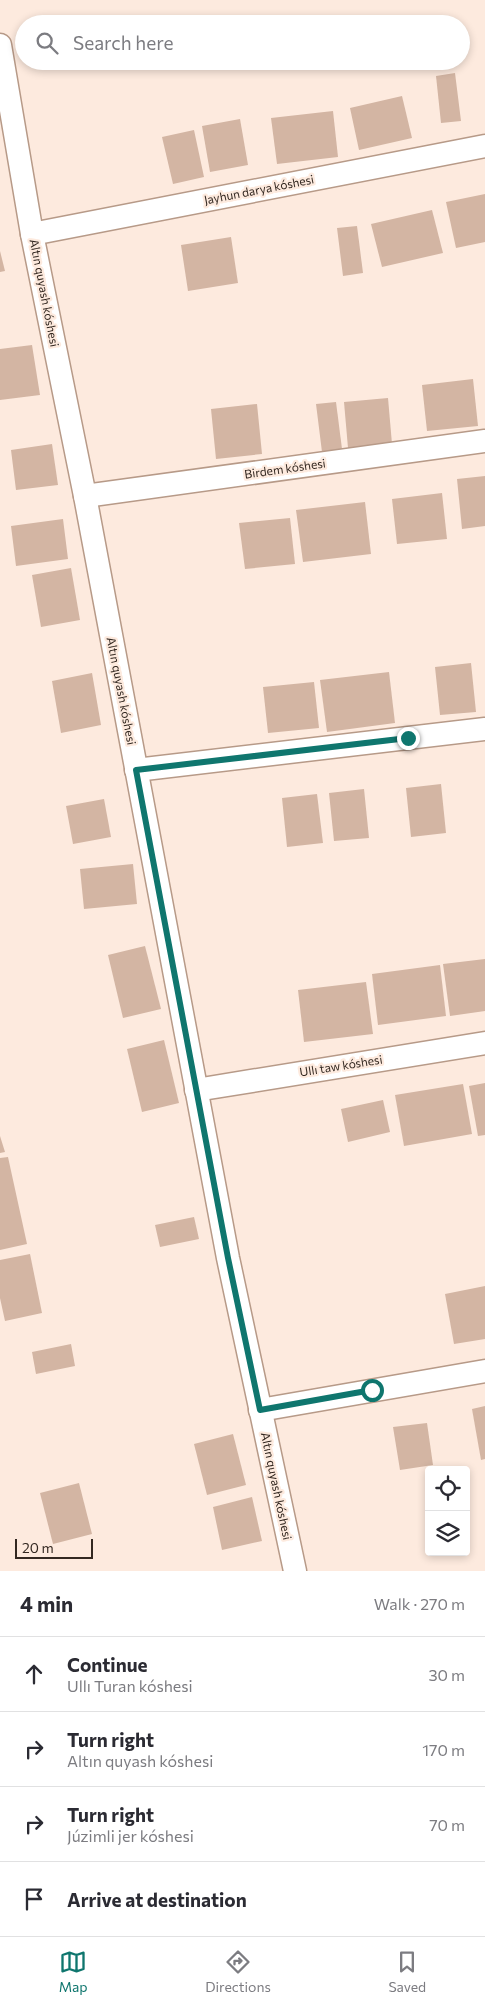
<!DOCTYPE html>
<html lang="en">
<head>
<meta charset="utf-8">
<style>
  :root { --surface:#fff; --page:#f2f2f3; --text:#2b2b33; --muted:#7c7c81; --line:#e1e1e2; --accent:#0f766e }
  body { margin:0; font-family:Commissioner,sans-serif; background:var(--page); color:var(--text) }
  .controls { position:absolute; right:15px; bottom:15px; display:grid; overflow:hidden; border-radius:5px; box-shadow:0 2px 8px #0003 }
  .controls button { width:45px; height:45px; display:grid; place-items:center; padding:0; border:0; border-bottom:1px solid var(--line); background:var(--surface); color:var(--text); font:25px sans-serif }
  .scale { position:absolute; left:15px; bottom:12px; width:78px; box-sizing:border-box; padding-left:5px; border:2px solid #332821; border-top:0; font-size:14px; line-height:18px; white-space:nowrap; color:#332821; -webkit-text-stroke:4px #fdeade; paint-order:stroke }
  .stop { position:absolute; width:15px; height:15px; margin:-11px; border:4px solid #0f766e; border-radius:50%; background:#fff }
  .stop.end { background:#0f766e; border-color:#fff; box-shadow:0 1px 5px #0008 }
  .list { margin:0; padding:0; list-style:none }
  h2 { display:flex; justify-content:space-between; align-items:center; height:65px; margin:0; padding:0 20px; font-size:21px }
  h2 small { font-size:16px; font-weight:400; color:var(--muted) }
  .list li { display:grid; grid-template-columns:32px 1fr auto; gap:15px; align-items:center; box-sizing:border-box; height:75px; padding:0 20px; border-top:1px solid var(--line) }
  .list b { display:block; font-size:19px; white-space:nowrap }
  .list p { margin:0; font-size:16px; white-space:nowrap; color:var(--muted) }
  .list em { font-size:16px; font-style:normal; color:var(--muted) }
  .icon { flex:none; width:28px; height:28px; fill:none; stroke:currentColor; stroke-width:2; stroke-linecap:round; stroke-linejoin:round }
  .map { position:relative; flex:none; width:485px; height:1571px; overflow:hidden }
  .search { position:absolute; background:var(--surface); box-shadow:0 2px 8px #0003; left:15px; right:15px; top:15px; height:55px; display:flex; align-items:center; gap:12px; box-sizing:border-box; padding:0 18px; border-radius:28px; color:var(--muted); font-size:19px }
  .sheet { height:365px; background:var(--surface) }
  nav { display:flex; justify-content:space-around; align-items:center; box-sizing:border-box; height:70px; border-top:1px solid var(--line); background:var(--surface); font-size:14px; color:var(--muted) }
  nav a { display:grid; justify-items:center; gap:2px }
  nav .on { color:var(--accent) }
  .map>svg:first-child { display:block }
  .building { fill:#d3b5a3 }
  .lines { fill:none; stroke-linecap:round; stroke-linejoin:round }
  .street-casing { stroke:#b79a88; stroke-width:25 }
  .street { stroke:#fff; stroke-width:22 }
  .route { stroke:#0f766e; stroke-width:6 }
  .labels { text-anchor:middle; stroke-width:4.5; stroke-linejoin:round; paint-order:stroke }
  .street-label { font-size:12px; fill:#332821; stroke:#fdeade }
</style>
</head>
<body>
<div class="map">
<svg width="485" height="1571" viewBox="0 0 485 1571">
  <rect width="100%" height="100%" fill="#fdeade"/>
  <g class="building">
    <path d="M455,73L461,121L441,123L436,76Z"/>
    <path d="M402,96L412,138L359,150L350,108Z"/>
    <path d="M333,111L338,157L277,164L271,118Z"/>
    <path d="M240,119L248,165L210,172L202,126Z"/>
    <path d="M194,130L204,177L173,184L162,137Z"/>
    <path d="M485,194V242L456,248L446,202Z"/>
    <path d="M432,210L443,253L382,267L371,224Z"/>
    <path d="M357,226L363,273L343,276L337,228Z"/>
    <path d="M231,237L238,283L188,291L181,245Z"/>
    <path d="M0,251L5,271L0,272Z"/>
    <path d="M32,345L40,395L0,400V349Z"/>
    <path d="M473,379L478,426L427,431L422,385Z"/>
    <path d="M388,398L392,444L348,448L344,402Z"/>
    <path d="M336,402L342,449L322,452L316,404Z"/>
    <path d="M257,404L262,454L216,459L211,409Z"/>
    <path d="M52,444L58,485L16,490L11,450Z"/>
    <path d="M485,476V526L462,529L457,479Z"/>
    <path d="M442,493L447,539L397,544L392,499Z"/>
    <path d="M365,502L371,554L303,562L296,510Z"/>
    <path d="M290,518L295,564L245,569L239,523Z"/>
    <path d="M63,519L68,559L16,566L11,526Z"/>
    <path d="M71,568L80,620L41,627L32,575Z"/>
    <path d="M471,663L476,712L440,715L435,667Z"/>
    <path d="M389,672L395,723L327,732L320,680Z"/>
    <path d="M92,673L101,725L61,733L52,681Z"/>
    <path d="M314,682L319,728L268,733L263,687Z"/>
    <path d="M441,784L446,833L411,837L406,788Z"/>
    <path d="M364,789L369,838L334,841L329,793Z"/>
    <path d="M317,794L323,843L287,847L282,798Z"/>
    <path d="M104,799L111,837L73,844L66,806Z"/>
    <path d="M133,864L137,904L84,909L80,869Z"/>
    <path d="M145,946L161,1009L123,1018L108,955Z"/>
    <path d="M485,959V1011L450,1016L443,964Z"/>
    <path d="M440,965L446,1016L378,1025L372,974Z"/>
    <path d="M366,982L373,1034L304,1042L298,990Z"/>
    <path d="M164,1040L179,1103L142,1112L127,1049Z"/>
    <path d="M485,1083V1135L478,1136L469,1086Z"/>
    <path d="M463,1084L472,1134L404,1146L395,1095Z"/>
    <path d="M383,1100L390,1132L348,1142L341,1109Z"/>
    <path d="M0,1136L5,1152L0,1153Z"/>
    <path d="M8,1157L27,1244L0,1250V1158Z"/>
    <path d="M194,1217L199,1239L160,1247L155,1225Z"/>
    <path d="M30,1254L42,1313L5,1321L0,1298V1260Z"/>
    <path d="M485,1286V1339L454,1344L445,1294Z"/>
    <path d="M71,1344L75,1366L36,1374L32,1352Z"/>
    <path d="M485,1406V1459L481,1460L472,1409Z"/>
    <path d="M427,1423L433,1465L400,1470L393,1427Z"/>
    <path d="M233,1434L246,1485L207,1495L194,1444Z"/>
    <path d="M79,1483L92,1534L53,1544L40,1493Z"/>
    <path d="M252,1497L262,1541L222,1550L213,1507Z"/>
  </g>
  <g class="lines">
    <g class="street-casing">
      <g id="street">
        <path d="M0,45L32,234L85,496L228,1258L295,1571"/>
        <path d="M32,234L485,146"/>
        <path d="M85,496L485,441"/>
        <path d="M136,770L485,729"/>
        <path d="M196,1090L485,1043"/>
        <path d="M260,1410L485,1371"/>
      </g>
    </g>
    <use href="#street" class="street"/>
  </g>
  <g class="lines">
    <path class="route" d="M372,1390L260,1410L228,1258L136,770L408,738"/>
  </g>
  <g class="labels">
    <g class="street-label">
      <text transform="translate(259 190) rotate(-11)" y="4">Jayhun darya kóshesi</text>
      <text transform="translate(44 293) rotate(79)" y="4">Altın quyash kóshesi</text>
      <text transform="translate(285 469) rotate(-8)" y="4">Birdem kóshesi</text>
      <text transform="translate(121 691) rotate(79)" y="4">Altın quyash kóshesi</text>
      <text transform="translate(341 1066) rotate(-9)" y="4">Ullı taw kóshesi</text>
      <text transform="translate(276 1486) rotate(78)" y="4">Altın quyash kóshesi</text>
    </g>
  </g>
</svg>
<div class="controls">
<button><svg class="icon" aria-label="locate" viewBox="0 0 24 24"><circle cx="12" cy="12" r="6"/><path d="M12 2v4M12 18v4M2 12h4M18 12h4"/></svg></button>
<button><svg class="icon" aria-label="layers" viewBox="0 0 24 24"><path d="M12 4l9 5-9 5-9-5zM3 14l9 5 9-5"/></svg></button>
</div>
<div class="scale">20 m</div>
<div class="stop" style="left:372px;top:1390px"></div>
<div class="stop end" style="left:408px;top:738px"></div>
<div class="search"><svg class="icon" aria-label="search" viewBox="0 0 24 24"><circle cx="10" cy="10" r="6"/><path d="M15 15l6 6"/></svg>Search here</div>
</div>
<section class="sheet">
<h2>4 min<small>Walk · 270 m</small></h2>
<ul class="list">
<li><svg class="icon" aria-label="ahead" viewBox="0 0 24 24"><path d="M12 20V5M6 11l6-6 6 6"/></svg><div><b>Continue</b><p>Ullı Turan kóshesi</p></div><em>30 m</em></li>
<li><svg class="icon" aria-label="right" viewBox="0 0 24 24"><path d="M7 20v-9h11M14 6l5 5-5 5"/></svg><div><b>Turn right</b><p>Altın quyash kóshesi</p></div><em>170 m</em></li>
<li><svg class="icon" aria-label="right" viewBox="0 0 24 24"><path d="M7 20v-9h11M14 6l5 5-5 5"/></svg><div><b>Turn right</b><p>Júzimli jer kóshesi</p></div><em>70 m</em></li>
<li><svg class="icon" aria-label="arrive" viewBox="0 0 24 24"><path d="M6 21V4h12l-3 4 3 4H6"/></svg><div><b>Arrive at destination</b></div></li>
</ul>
</section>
<nav>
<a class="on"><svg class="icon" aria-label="map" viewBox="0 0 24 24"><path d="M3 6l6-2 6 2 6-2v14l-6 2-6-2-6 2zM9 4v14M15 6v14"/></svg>Map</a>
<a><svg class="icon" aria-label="directions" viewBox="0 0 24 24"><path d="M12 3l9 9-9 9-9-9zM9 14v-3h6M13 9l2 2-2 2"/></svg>Directions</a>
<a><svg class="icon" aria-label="saved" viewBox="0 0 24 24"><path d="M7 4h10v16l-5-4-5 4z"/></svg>Saved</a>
</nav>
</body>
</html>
